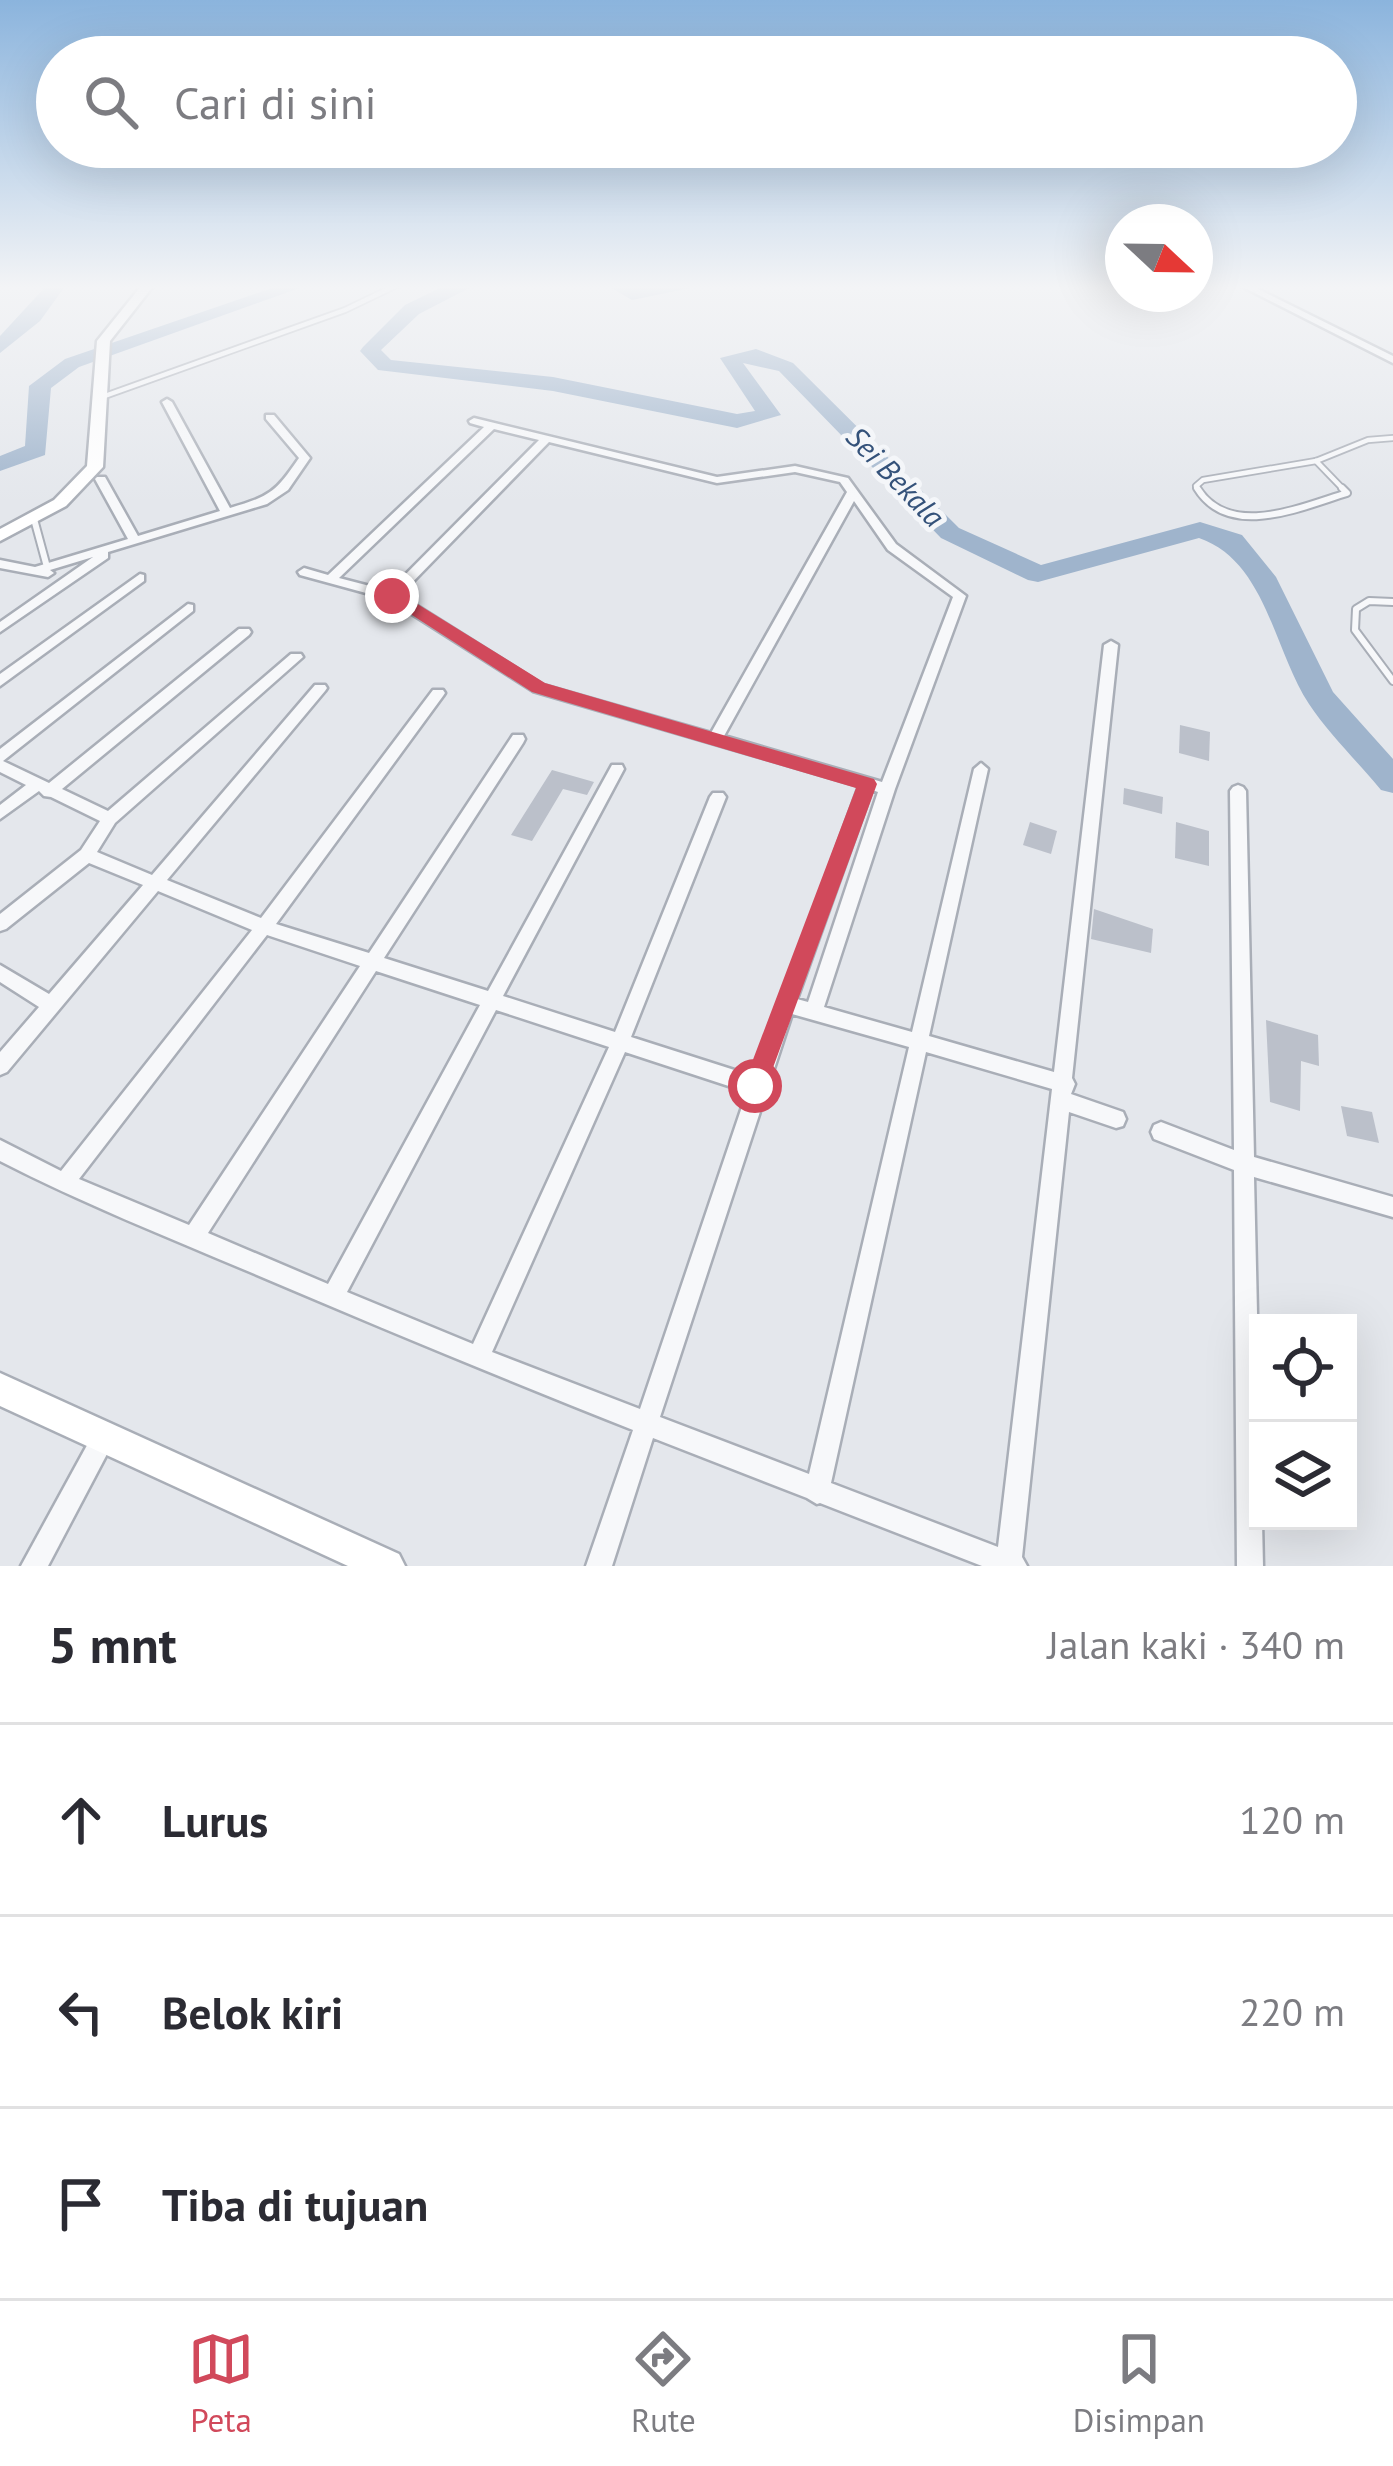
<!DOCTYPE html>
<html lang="id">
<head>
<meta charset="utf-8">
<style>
  :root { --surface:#fff; --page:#f7f7f7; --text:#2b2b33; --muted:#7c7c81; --line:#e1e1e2; --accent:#d1495b }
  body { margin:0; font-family:"PT Sans",sans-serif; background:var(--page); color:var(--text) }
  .controls { position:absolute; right:36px; bottom:36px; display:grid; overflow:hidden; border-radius:0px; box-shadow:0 12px 48px #0002 }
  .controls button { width:108px; height:108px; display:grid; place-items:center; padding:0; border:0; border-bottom:3px solid var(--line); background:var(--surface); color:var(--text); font:60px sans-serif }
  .compass { position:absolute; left:1105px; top:204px; width:108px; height:108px; border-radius:50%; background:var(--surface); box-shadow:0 12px 48px #0002; rotate:112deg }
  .stop { position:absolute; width:36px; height:36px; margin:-27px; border:9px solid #d1495b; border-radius:50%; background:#fff }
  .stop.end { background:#d1495b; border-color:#fff; box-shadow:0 3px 12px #0008 }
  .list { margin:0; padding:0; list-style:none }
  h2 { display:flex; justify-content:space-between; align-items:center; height:156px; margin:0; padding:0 48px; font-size:51px }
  h2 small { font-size:39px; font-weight:400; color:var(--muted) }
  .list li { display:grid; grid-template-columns:78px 1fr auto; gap:36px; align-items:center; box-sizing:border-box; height:192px; padding:0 48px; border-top:3px solid var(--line) }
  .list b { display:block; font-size:45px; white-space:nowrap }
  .list em { font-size:39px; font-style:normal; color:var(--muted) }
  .icon { flex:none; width:66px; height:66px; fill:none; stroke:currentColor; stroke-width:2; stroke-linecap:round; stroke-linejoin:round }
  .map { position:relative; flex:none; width:1393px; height:1566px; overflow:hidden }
  .search { position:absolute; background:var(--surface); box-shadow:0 12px 48px #0002; left:36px; right:36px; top:36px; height:132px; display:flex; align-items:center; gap:30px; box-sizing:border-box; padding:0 42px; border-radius:66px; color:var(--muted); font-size:45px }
  .sheet { height:732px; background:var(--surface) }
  nav { display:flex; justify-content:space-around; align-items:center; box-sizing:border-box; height:168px; border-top:3px solid var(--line); background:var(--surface); font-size:33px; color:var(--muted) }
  nav a { display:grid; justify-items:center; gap:6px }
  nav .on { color:var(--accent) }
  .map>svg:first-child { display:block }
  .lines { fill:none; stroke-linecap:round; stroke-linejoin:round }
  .river { fill:#9fb4cc; fill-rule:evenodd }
  .building { fill:#bbc0ca }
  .service-far1-casing { stroke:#a9aeb7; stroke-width:8 }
  .service-casing { stroke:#a9aeb7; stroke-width:10 }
  .minor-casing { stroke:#a9aeb7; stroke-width:5 }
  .secondary-casing { stroke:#a9aeb7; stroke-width:5 }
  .service-far1 { stroke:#f7f8fa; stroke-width:4.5 }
  .service { stroke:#f7f8fa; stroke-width:6 }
  .minor { fill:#f7f8fa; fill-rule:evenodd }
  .secondary { fill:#fff; fill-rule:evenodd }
  .route { fill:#d1495b }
  .labels { text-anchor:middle; stroke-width:10; stroke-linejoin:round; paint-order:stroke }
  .far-water-label { font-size:30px; font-style:italic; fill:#34527a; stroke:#f4f6f9 }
</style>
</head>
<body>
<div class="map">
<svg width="1393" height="1566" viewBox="0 0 1393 1566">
  <rect width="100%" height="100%" fill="#e4e7ec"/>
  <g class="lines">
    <g class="river">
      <path d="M47,285H66L40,321L0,353V336Z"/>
      <path d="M281,285H308L79,367L51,388L45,455L0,471V456L25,446L29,386L65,359Z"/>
      <path d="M446,285H475L419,314L381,350L391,360L553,377L737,414L755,411L720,358L756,349L793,363L959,528L1041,565L1200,522L1242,535L1276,577L1333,692L1393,759V793L1381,790C1358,762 1329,734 1309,704C1274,651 1266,561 1199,538L1038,582L1028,580L941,538L779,371L743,363L781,415L737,428L553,391L378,370L360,351L363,347L405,305Z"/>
      <path d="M606,285H705L632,300Z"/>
    </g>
  </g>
  <g class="building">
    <path d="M1180,725L1210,732L1209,761L1179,753Z"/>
    <path d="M552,770L594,782L587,795L563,789L532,841L511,835Z"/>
    <path d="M1124,788L1163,797L1162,814L1123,804Z"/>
    <path d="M1030,822L1057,831L1051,854L1023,845Z"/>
    <path d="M1176,822L1209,831V866L1175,858Z"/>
    <path d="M1094,909L1153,929L1151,953L1091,939Z"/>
    <path d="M1266,1020L1318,1035L1319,1066L1301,1061L1300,1111L1270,1102Z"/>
    <path d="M1341,1106L1372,1112L1379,1143L1347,1136Z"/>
  </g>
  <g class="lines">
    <g class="service-far1-casing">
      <g id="service-far1">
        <path d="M102,397L345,310L397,285"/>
        <path d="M1316,461L1345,491"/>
        <path d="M1316,461L1368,440L1393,438"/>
        <path d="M1199,491L1196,486L1203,480L1316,461"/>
      </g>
    </g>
    <g class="service-casing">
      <g id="service">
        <path d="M1197,488C1229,540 1301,507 1347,493L1342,488"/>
        <path d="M34,519L47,567"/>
        <path d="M1393,602L1369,601L1356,609L1355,630L1393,681"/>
      </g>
    </g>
    <g class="minor-casing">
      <g id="minor">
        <path d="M1239,285H1250L1393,356V363Z"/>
        <path d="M167,399L172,402L230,508C270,496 275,493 299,458L266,419V415H274L310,458L288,490L267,504L108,552V558L0,632V622L93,557L50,570L54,573L48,577L0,568V560L35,567L128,539L95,479L97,477H105L138,536L220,511L162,402Z"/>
        <path d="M474,418L717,477L795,466L848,478L896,544L966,596L895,789L824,1007L912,1032L974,769L981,763L988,769L929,1036L1054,1072L1104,645L1111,641L1118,645L1072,1078L1075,1084L1071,1094L1123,1112L1126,1119L1123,1126L1116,1128L1069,1112L1022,1557L1027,1566H982L820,1503L817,1504L807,1498L653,1438L612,1566H586L633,1430C504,1379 377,1326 250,1272C167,1237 82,1203 0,1161V1140L61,1171L252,930L158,891L7,1072L0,1075V1052L39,1007L0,982V965L49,994L143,885L89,863L6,929L0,931V914L81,850L100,821L51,797L44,796L39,791L0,819V805L26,785L0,772V749L188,604L193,605V611L3,761L49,783L239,629H249L251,632L249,635L62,789L108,811L291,654H301L303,657L115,823L97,852L152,875L315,685H325L327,688L325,691L167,880L261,918L433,690H443L445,693L443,696L276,924L369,953L513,735H523L525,739L523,743L384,958L488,991L612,765H622L624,769L503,996L615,1032L710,797L713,793H723L726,797L631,1037L753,1076L859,786L533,691L388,599L300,575L298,572L304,568L328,575L484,427L470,423L469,421ZM494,429L539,440L389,591L339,578ZM549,442L717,483L795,472L840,482L847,492L711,733L543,685L400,595ZM854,501L888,550L953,597L882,782L724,736ZM872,790L878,792L808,1002L797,999ZM267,935L360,966L189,1225L79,1179ZM376,971L480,1005L328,1284L208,1233ZM496,1010L609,1047L473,1344L347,1292ZM792,1014L909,1047L809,1474L660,1417ZM625,1052L747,1092L640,1409L492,1352ZM926,1052L1052,1089L998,1547L831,1483Z"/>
        <path d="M140,574L144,575V581L0,686V674Z"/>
        <path d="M1238,785L1243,787L1246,791L1254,1157L1393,1197V1217L1254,1177L1258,1359V1521H1262L1263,1566H1237L1234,1170L1154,1139L1151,1132L1154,1125L1161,1122L1234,1150L1230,791L1233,787Z"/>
        <path d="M105,1423L113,1427L117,1435L48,1566H21L97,1427Z"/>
      </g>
    </g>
    <g class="secondary-casing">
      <g id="secondary">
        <path d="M142,285H154L110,341L103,467L66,506L0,541V529L54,500L87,466L97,341Z"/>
        <path d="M0,1373L399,1554L405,1566H348L0,1406Z"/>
      </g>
    </g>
    <use href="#service-far1" class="service-far1"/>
    <use href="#service" class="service"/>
    <use href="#minor" class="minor"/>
    <use href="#secondary" class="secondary"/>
  </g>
  <linearGradient id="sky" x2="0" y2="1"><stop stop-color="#8bb4dd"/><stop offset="0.57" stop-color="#f3f4f6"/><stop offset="1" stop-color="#f3f4f6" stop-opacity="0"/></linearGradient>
  <rect width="1393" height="504" fill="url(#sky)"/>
  <path class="route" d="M387,592H398L545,683L874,779L877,784L763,1095L755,1098L743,1086L856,788L532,692L387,599Z"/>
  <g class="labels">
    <g class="far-water-label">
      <text transform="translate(895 477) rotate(46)" y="10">Sei Bekala</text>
    </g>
  </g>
</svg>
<div class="controls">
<button><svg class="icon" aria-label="locate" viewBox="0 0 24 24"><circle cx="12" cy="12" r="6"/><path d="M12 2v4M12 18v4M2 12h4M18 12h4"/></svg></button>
<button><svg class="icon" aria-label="layers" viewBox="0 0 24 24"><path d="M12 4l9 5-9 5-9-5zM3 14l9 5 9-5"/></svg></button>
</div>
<svg class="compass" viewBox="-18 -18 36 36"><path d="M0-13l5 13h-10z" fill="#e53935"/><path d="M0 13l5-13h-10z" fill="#7c7c81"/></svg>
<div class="stop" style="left:755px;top:1086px"></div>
<div class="stop end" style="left:392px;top:596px"></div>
<div class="search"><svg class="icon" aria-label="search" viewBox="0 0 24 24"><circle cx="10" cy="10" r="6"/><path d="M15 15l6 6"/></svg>Cari di sini</div>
</div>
<section class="sheet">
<h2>5 mnt<small>Jalan kaki · 340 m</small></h2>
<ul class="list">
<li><svg class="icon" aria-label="ahead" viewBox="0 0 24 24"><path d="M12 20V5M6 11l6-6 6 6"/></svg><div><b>Lurus</b></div><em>120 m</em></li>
<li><svg class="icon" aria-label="left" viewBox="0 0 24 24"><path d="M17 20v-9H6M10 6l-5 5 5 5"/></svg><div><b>Belok kiri</b></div><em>220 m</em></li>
<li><svg class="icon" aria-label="arrive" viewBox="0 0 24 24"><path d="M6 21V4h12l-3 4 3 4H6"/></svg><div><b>Tiba di tujuan</b></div></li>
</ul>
</section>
<nav>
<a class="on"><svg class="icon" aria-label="map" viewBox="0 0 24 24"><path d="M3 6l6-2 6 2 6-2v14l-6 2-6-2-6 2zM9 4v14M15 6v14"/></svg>Peta</a>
<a><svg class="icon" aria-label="directions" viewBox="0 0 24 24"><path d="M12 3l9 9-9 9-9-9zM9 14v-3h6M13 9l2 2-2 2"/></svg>Rute</a>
<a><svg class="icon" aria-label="saved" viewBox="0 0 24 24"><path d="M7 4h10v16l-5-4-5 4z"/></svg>Disimpan</a>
</nav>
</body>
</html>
